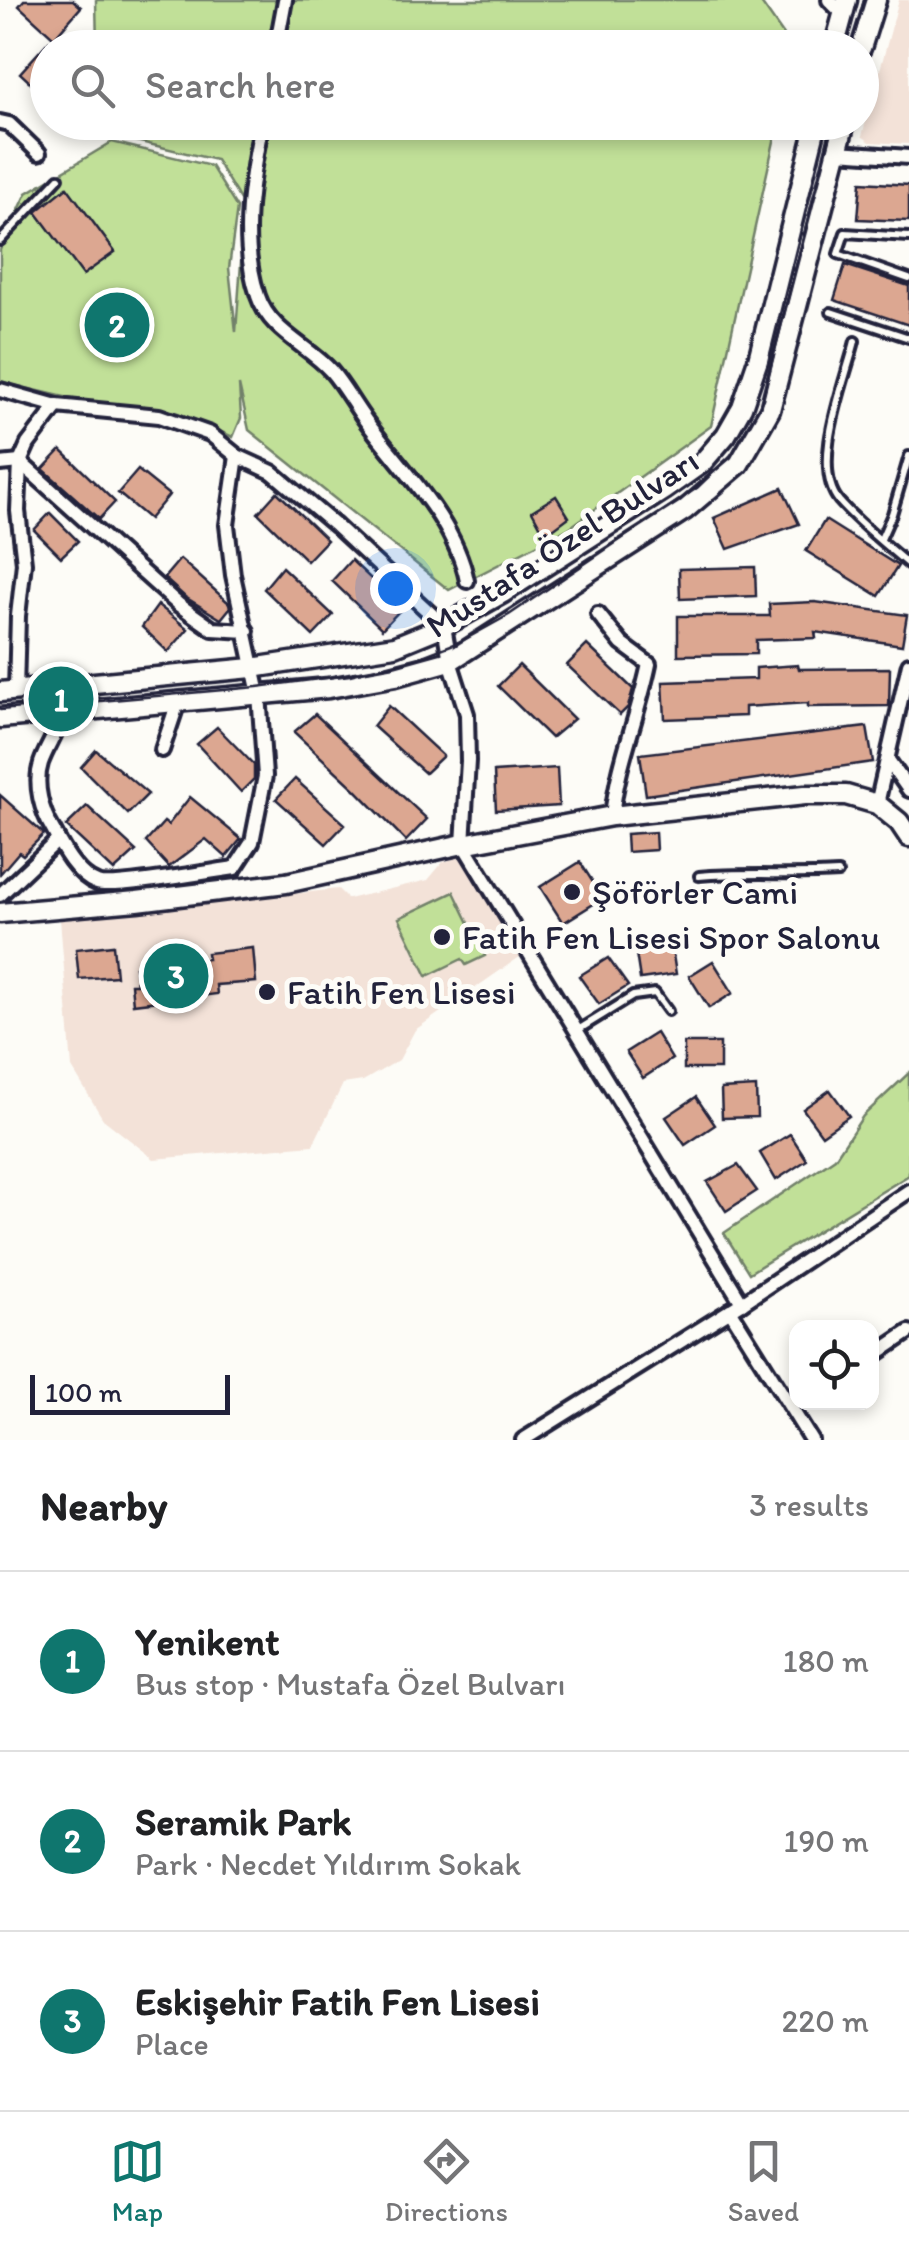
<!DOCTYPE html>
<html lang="en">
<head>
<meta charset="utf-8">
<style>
  :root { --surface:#fff; --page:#f6f6f6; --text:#202124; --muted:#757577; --line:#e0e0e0; --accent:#0f766e }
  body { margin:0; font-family:Itim,sans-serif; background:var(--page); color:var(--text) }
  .controls { position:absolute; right:30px; bottom:30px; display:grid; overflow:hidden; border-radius:20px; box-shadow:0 5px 15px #0003 }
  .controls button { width:90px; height:90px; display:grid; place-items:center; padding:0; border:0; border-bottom:2px solid var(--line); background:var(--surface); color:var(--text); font:50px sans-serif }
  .scale { position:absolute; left:30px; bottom:25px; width:200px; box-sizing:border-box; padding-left:10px; border:5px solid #22223b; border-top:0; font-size:28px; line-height:35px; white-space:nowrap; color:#22223b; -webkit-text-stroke:8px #fdfcf7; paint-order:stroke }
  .you { position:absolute; left:395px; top:588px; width:35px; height:35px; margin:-25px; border:8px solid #fff; border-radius:50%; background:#1a73e8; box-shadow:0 0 0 15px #1a73e833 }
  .badge { display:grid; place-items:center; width:65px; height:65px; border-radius:50%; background:var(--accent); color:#fff; font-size:32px; font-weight:700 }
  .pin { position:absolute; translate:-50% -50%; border:5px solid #fff; box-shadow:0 2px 10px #0006 }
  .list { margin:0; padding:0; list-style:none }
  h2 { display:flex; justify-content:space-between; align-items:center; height:130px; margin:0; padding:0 40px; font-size:42px }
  h2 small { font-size:32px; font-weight:400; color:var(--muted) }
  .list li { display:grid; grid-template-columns:65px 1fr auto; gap:30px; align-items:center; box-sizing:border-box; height:180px; padding:0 40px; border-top:2px solid var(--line) }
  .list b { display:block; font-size:38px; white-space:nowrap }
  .list p { margin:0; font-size:32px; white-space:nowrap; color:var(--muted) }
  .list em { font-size:32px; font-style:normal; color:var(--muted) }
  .icon { flex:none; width:55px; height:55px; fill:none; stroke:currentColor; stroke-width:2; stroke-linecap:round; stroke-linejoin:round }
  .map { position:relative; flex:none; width:909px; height:1440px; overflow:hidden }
  .search { position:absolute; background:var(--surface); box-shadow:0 5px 15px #0003; left:30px; right:30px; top:30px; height:110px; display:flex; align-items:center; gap:25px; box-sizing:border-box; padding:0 35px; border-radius:55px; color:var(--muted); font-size:38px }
  .sheet { height:670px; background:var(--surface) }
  nav { display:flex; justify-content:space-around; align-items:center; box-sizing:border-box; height:140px; border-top:2px solid var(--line); background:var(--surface); font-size:28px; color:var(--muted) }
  nav a { display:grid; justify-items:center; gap:5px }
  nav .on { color:var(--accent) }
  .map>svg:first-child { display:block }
  .built { fill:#f3e2d8 }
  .green { fill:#c1e098; stroke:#72816a; stroke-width:2.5 }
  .building { fill:#dca791; stroke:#22223b; stroke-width:2.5 }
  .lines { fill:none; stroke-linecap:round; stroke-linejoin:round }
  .lane-casing { stroke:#22223b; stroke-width:14 }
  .street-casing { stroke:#22223b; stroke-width:20 }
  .secondary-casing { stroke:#22223b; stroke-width:25 }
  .lane { stroke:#fdfcf7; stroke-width:6 }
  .street { stroke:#fdfcf7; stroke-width:12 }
  .secondary { stroke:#fdfcf7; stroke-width:18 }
  .tram { stroke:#22223b; stroke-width:2.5 }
  .poi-dot { fill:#22223b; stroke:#fdfcf7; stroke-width:4 }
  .labels { text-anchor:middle; stroke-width:10; stroke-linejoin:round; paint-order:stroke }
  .street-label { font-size:35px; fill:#22223b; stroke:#fdfcf7 }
  .poi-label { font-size:35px; fill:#22223b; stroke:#fdfcf7; text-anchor:start }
</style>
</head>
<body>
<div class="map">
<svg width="909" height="1440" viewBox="0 0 909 1440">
  <rect width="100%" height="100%" fill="#fdfcf7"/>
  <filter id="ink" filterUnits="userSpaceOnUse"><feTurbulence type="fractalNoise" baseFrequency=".01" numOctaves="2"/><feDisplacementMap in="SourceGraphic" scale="20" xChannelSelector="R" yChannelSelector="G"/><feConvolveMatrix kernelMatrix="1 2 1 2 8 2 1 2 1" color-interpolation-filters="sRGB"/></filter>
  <g filter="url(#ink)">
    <g class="built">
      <path d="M899,0H909V144L870,142L862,136Z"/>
      <path d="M460,857L524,954L415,1030L399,1060L363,1081L343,1084L313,1145L154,1159L103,1119L72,1068L60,919L338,889L348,899L428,880L443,862Z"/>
    </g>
    <g class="green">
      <path d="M96,0H759L792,47H97Z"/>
      <path d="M91,123H778L711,426L569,528L449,590L249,430L239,385L241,418L233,437L178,413L82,401L0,382V250L27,193L112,142L211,166L237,208L229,268L236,332L245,208L216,160L90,130Z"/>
      <path d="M454,892L485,956L466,965L462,959L427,976L399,918Z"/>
      <path d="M909,1073V1175L749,1273L724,1233L835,1158L863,1116Z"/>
    </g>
    <g class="building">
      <path d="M24,0H73L81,7L54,38L19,6Z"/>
      <path d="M48,42V99L20,73Z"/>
      <path d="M861,182L909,185V221L858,219Z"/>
      <path d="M67,187L115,252L83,275L36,212Z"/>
      <path d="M845,265L909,286V325L834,300Z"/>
      <path d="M61,450L115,502L99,519L43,469Z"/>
      <path d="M138,470L169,495L149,519L118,493Z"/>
      <path d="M782,488L799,524L728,549L714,518Z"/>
      <path d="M277,492L327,540L307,561L258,513Z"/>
      <path d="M556,496L569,517L545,535L532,511Z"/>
      <path d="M50,513L78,541L61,557L34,530Z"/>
      <path d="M825,520L898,566L879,596L806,551Z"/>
      <path d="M180,559L229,603L230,608L221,619L185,597L164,578Z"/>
      <path d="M351,560L402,608L382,629L332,581Z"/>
      <path d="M282,567L333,615L313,636L264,589Z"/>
      <path d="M755,567L756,596L680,599L679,569Z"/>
      <path d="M815,602L907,615L902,645L815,632L816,638L756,640V654L678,655V616H770L769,604Z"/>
      <path d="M158,605L188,629L168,652L142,627Z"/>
      <path d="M587,645L633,689L628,707L620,715L567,665Z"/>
      <path d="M519,665L574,719L551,738L498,686Z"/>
      <path d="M798,665L799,669L890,668L889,706L808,707V703L745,707V716L665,719L663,682L756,679V668Z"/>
      <path d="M389,706L443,756L425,773L373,726Z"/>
      <path d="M315,714L427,819L406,841L355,789L294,732Z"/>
      <path d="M217,727L254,765V779L241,792L197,744Z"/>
      <path d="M867,727L873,762L646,795L640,754Z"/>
      <path d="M96,750L148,794L128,814L81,767Z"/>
      <path d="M557,768L559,806L496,810L494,772Z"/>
      <path d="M295,779L345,824L326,844L276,799Z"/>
      <path d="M0,795L44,834L23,855L19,852L0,874Z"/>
      <path d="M190,797L241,839L226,857L206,839L169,867L146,842L164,822L168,825Z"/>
      <path d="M87,806L136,851L114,871L66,826Z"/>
      <path d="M655,832L656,850L627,852L626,834Z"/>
      <path d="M580,862L603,898L563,923L540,887Z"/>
      <path d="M671,942L676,974L640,979L635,947Z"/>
      <path d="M113,945L116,976L79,979L76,949Z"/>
      <path d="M253,948L256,982L216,985L217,994L133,1004L131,984H137L135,967L208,959L207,953Z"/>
      <path d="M608,958L628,986L599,1004L579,976Z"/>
      <path d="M713,961L733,993L709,1008L689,976Z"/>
      <path d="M656,1033L672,1059L643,1078L626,1052Z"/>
      <rect x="684" y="1043" width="36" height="26"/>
      <path d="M756,1087L757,1117L722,1118L721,1089Z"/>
      <path d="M830,1090L849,1116L822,1135L803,1109Z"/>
      <path d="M696,1097L715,1125L685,1145L666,1117Z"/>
      <path d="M790,1134L807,1160L776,1180L760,1153Z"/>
      <path d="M738,1165L757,1191L726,1211L707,1182Z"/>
    </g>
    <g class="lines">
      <g class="lane-casing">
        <g id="lane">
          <path d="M909,237L845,233L838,254L909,279"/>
          <path d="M0,241L59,178"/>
          <path d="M831,312L909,338"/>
          <path d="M855,341C845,382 810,466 839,501C859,524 886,545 909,565"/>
          <path d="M881,539L892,514L909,456"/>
          <path d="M699,876C746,872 791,876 838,873"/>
          <path d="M578,1030L633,996L655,993L668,1011"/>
        </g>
      </g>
      <g class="street-casing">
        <g id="street">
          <path d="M829,0L842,13"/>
          <path d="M276,48L285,0"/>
          <path d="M0,122L9,124L39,153"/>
          <path d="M262,122C251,178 239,241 258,296C270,332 308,345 331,371C344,386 354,405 366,421C402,470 455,520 467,581"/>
          <path d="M838,152L909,157"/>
          <path d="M0,390L57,406L159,416L210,434L237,456L272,472L336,526L444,626L450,661L467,714L468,761L463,844L742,1303"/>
          <path d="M0,464L20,462L179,605L213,629L247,631"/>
          <path d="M598,614L622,644L649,664C638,717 618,761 612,816"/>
          <path d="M16,691L18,616L24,563L18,511L20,462L28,444L57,406"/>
          <path d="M62,714C57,734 47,746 41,763C34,785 42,812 53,830C62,848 77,876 97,883C112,889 212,871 235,868L252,842L265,776L259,694L233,575L227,525L237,456"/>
          <path d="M162,750L178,702"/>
          <path d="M888,760L909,790"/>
          <path d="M877,804L909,664"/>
          <path d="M0,895L58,840"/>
          <path d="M730,1310L811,1440"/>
          <path d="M872,1357L909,1332"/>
          <path d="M523,1440L742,1303L909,1191"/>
        </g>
      </g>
      <g class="secondary-casing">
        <g id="secondary">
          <path d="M834,48L847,0"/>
          <path d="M861,48L876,0"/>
          <path d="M0,692L252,668L395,646L444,626L503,593L664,490L702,463L726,435L742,407L758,360L817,122"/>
          <path d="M0,718L329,688L396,676L450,661L685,510L739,464L770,410L845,122"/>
          <path d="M0,913L137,901L286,883L463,844L612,816L805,795H846L877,804L899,822L909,837"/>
        </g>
      </g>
      <use href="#lane" class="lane"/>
      <use href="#street" class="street"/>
      <use href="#secondary" class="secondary"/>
      <g class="tram">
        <path d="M851,48L864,0"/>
        <path d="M0,710L257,687L350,675L420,657L464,640L509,615L697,488L731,455L763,399L832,122"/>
      </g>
    </g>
  </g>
  <g class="poi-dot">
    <circle cx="572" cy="892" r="10"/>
    <circle cx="442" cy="937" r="10"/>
    <circle cx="267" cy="992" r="10"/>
  </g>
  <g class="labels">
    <g class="street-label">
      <text transform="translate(562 543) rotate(-33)" y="12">Mustafa Özel Bulvarı</text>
    </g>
    <g class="poi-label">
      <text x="592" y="904">Şöförler Cami</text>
      <text x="462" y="949">Fatih Fen Lisesi Spor Salonu</text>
      <text x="287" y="1004">Fatih Fen Lisesi</text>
    </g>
  </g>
</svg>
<div class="controls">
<button><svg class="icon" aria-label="locate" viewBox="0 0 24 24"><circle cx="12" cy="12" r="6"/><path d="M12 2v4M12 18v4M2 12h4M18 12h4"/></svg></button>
</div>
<div class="scale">100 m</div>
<div class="you"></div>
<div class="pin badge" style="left:61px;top:699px">1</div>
<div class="pin badge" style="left:117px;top:325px">2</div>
<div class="pin badge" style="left:176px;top:976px">3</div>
<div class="search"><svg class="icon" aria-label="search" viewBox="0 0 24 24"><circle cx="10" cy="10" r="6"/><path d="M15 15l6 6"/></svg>Search here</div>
</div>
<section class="sheet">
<h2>Nearby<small>3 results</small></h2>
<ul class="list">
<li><span class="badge">1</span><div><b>Yenikent</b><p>Bus stop · Mustafa Özel Bulvarı</p></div><em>180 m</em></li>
<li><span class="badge">2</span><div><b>Seramik Park</b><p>Park · Necdet Yıldırım Sokak</p></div><em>190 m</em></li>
<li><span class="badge">3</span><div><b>Eskişehir Fatih Fen Lisesi</b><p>Place</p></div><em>220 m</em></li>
</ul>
</section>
<nav>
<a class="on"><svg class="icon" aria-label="map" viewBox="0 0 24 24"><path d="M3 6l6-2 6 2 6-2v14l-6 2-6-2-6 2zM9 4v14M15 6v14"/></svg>Map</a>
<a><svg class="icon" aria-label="directions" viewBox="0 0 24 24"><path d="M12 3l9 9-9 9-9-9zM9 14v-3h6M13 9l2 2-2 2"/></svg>Directions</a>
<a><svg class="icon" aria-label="saved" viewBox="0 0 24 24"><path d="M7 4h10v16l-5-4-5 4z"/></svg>Saved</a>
</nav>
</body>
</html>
